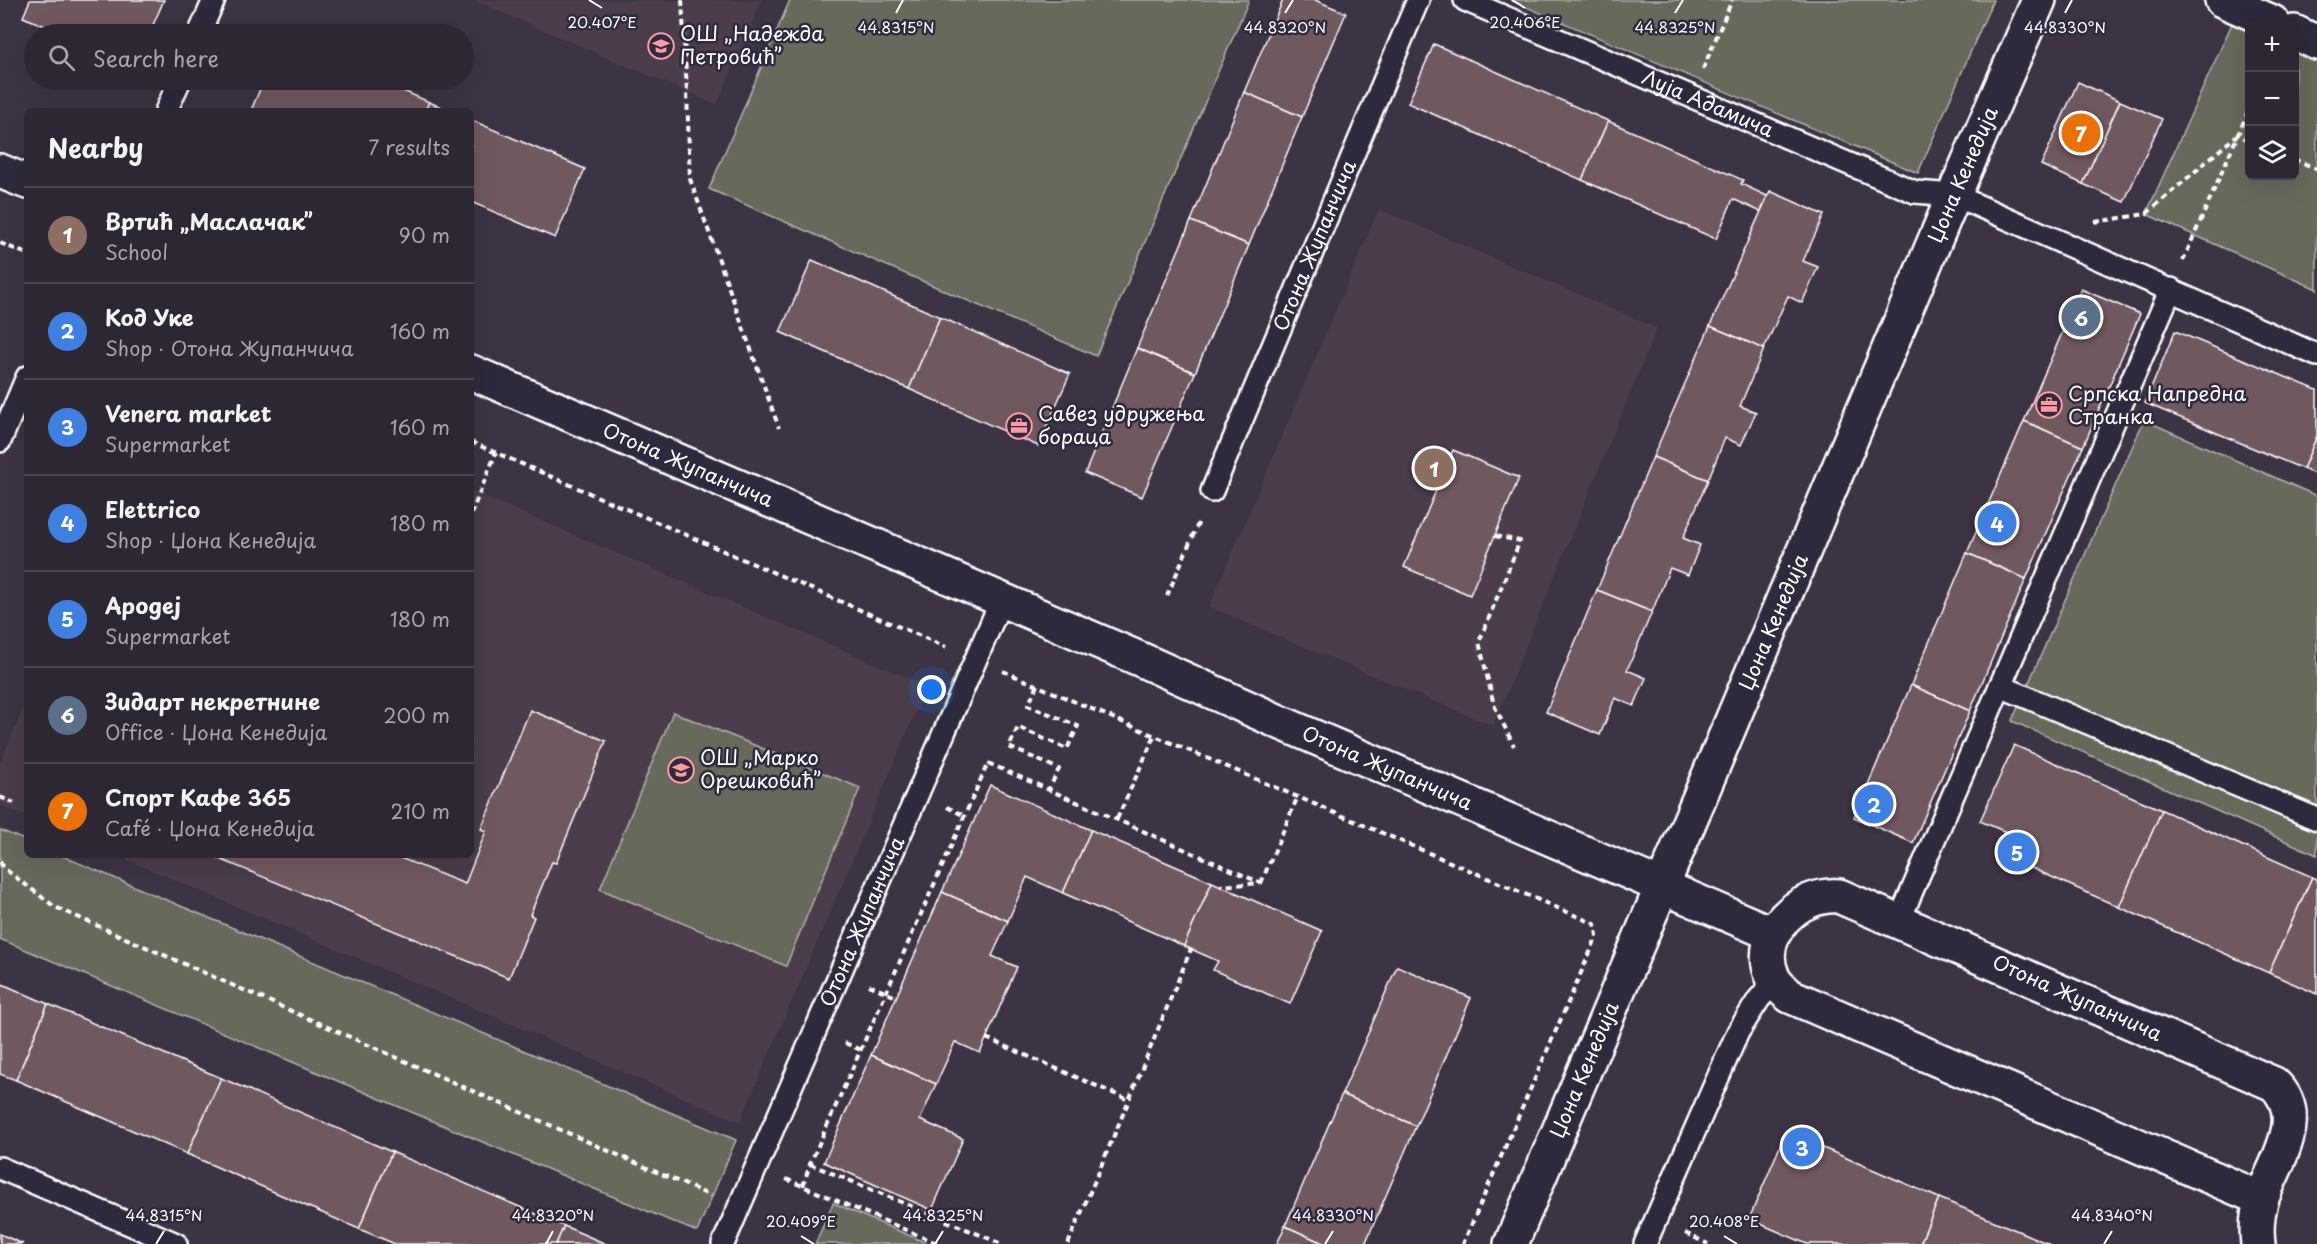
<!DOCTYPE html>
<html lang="en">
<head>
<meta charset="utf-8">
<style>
  :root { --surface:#2d2633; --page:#352e3b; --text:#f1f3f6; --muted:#a7a5ac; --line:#48434e; --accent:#ff9aa2 }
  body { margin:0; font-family:"Playpen Sans",sans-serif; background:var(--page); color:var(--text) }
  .controls { position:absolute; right:18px; top:18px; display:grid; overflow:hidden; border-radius:9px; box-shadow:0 6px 24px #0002 }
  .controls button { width:54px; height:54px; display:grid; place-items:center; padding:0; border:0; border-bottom:2px solid var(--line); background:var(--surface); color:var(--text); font:30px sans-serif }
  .you { position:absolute; left:932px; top:690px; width:21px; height:21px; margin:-15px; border:4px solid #fff; border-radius:50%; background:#1a73e8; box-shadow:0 0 0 9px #1a73e833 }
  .badge { display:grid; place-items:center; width:39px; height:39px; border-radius:50%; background:var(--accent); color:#fff; font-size:20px; font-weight:700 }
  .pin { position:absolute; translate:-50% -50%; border:3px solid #fff; box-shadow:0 2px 6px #0006 }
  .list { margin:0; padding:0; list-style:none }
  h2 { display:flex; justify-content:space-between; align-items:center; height:78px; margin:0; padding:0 24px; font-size:26px }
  h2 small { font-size:20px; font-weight:400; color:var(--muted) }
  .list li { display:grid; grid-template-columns:39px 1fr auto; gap:18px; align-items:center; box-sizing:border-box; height:96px; padding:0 24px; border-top:2px solid var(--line) }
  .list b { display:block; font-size:22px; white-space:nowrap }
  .list p { margin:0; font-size:20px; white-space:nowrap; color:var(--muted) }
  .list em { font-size:20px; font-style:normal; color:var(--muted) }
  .icon { flex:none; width:33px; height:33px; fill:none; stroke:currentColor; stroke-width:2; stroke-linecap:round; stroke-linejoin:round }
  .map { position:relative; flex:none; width:2317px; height:1244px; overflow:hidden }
  .search { position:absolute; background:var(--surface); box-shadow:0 6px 24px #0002; left:24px; top:24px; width:450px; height:66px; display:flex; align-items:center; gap:15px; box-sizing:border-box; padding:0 21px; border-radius:33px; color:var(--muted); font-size:22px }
  .panel { position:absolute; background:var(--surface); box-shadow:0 6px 24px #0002; left:24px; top:108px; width:450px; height:750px; border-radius:9px }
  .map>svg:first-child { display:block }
  .built { fill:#4b3e4c }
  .green { fill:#66695b; stroke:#b2b4ad; stroke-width:1.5 }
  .building { fill:#6f585f; stroke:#fff; stroke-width:1.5 }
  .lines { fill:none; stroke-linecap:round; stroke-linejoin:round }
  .lane-casing { stroke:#fff; stroke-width:26 }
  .street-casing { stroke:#fff; stroke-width:38 }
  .secondary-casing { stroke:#fff; stroke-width:38 }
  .path { stroke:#fff; stroke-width:4; stroke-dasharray:6 4.5; stroke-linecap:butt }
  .lane { stroke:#2f2a3d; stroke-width:21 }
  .street { stroke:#2f2a3d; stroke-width:33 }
  .secondary { stroke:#2f2a3d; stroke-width:33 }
  .ticks { fill:none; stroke:#fff; stroke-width:2 }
  .labels { text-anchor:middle; stroke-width:5; stroke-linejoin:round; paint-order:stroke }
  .poi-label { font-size:20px; fill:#fff; stroke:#2f2a3d; text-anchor:start }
  .street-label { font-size:20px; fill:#fff; stroke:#2f2a3d }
  .ticks-label { font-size:15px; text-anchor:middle; fill:#fff; stroke:#2f2a3d; stroke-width:5; stroke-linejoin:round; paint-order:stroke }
</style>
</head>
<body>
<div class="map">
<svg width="2317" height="1244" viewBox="0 0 2317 1244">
  <rect width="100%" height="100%" fill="#3c3344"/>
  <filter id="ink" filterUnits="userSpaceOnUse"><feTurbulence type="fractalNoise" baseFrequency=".0167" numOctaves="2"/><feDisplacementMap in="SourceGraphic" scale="12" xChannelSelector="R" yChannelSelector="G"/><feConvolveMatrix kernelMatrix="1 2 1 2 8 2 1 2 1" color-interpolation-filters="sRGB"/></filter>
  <g filter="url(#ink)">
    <g class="built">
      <path d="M473,0H762L717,105Z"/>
      <path d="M1379,209L1657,328L1493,726L1209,607Z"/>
      <path d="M471,491L927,686L740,1122L116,855H471Z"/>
      <path d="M27,700V817L0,805V763Z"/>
    </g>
    <g class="green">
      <path d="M790,0H1249L1096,356L709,189Z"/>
      <path d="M1510,0H1993L1918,173Z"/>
      <path d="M2235,17L2249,23L2250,176H2294L2295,43L2317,53V289L2146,214Z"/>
      <path d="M2144,420L2317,496V855L2012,721Z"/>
      <path d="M673,712L860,788L786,966L600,889Z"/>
      <path d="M0,830L27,841V855H60L736,1140L697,1232L0,939Z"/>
      <path d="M833,1203L929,1244H815Z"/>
    </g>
    <g class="building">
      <path d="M30,0H164L149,34H65L23,17Z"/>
      <path d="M1283,0H1315L1346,13L1302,117L1244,92Z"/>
      <path d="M1434,44L1608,121L1582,180L1408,103Z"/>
      <path d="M264,80H378L429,102L425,111H258L252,108Z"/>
      <path d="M2078,82L2120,101L2083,184L2041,165Z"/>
      <path d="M1244,92L1302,117L1249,245L1191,221Z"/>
      <path d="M2120,101L2162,119L2124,202L2083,184Z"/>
      <path d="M429,102L451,111H425Z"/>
      <path d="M471,120L585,169L555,238L471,202Z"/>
      <path d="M1608,121L1743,180L1741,184L1767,196L1761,212L1733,199L1716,239L1582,180Z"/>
      <path d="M1770,191L1824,215L1803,261L1818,267L1802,303L1788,296L1764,349L1710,326Z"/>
      <path d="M1191,221L1249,245L1195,373L1137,348Z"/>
      <path d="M812,260L940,317L909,389L780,332Z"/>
      <path d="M2081,289L2140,314L2083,447L2024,421Z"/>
      <path d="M940,317L1070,374L1038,446L909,389Z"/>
      <path d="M1710,326L1764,349L1740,406L1756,412L1741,445L1725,438L1708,480L1653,457Z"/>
      <path d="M2175,331L2317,390V436L2303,469L2145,403Z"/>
      <path d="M1137,348L1195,373L1142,497L1085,473Z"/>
      <path d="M2024,421L2083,447L2026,579L1967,553Z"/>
      <path d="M2317,436V475L2303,469Z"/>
      <path d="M1453,450L1519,478L1470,595L1404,567Z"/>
      <path d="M1653,457L1708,480L1683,538L1700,545L1688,575L1670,568L1652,612L1597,590Z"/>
      <path d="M1967,553L2026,579L1970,711L1911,685Z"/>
      <path d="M1597,590L1652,612L1627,670L1646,678L1634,706L1615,698L1600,735L1546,712Z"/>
      <path d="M1911,685L1970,711L1913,843L1854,817Z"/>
      <path d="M530,710L606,741L556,863L552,862L530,915L534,917L509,978L210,855H393L465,884L486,831L481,829Z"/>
      <path d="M2014,745L2162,810L2119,907L2009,858L2018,837L1980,821Z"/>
      <path d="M990,785L1091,830L1063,893L1027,877L1008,921L942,892Z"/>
      <path d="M2162,810L2312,877L2269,973L2119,907Z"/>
      <path d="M1091,830L1212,882L1184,946L1063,893Z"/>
      <path d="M2312,877L2317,879V994L2269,973Z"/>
      <path d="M1212,882L1322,931L1290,1004L1213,970L1218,961L1184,946Z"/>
      <path d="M942,892L1008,921L992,956L1017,967L980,1053L955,1042L936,1084L871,1055Z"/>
      <path d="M1397,966L1471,998L1416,1126L1342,1094Z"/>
      <path d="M0,983L48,1004L16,1080L0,1074Z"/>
      <path d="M48,1004L221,1078L187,1154L16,1080Z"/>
      <path d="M871,1055L936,1084L920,1120L963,1139L932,1210L824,1162Z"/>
      <path d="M221,1078L392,1152L359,1229L187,1154Z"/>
      <path d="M1342,1094L1416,1126L1365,1244H1325L1285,1226Z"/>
      <path d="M1786,1132L1939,1198L1920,1244H1807L1749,1219Z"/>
      <path d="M392,1152L564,1226L556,1244H395L359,1229Z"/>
      <path d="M1939,1198L2049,1244H1920Z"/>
      <path d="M564,1226L606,1244H556Z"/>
      <path d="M1285,1226L1325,1244H1277Z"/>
      <path d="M0,1234L23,1244H0Z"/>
    </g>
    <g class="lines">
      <g class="lane-casing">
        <g id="lane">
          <path id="s1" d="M1465,0L1915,192L1954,195L2317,355"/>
          <path d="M199,34L214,0"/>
          <path d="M166,111L180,80"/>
          <path d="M0,441L27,377"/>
          <path id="s2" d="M1212,491L1418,0"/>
          <path d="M2000,686L2317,819"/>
          <path d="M1899,921L2171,289"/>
          <path d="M0,1168L176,1244"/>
          <path id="s3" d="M723,1244L1001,601"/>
          <path d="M1645,1244L1738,1032L1759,999L1775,981"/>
        </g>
      </g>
      <g class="street-casing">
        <g id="street">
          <path d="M2222,0L2272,22"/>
          <path d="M2294,32L2317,43"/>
          <path d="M0,171L27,182"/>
          <path id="s4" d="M471,372L1142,660L1277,721L1773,934"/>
          <path d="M2258,1244C2256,1228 2257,1214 2262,1198C2275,1162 2309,1117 2274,1084L1839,896C1800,892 1755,933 1772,975C1775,984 1783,990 1790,996L2262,1199"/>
        </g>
      </g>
      <g class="secondary-casing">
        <g id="secondary">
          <path id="s5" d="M1511,1244L1954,195L2039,0"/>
        </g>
      </g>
      <g class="path">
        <path d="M682,0L687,92L690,179L779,428"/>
        <path d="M1703,69L1732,0"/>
        <path d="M2294,159L2317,169"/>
        <path d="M2095,222L2146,214L2237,135L2250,140"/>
        <path d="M0,243L27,254"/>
        <path d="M2183,261L2250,107"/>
        <path d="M471,442L946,647"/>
        <path d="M471,514L496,453"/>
        <path d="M1495,536L1520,541L1479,642L1494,705L1514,746"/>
        <path d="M1167,596L1200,519"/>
        <path d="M1003,671L1595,924L1597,936L1463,1244"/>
        <path d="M1038,685L1028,705L1078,726L1067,749L1018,727L1009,747L1059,769L1049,789"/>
        <path d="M0,797L14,803"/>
        <path d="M947,807L965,816"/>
        <path d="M1117,819L1155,735"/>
        <path d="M0,862L5,869L55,907L711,1196"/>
        <path d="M1261,883L1298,796"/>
        <path d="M869,985L896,997"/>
        <path d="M986,1038L1129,1100L1191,949"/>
        <path d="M845,1043L861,1050"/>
        <path d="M810,1164L1002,1244"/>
        <path d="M786,1179L939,1244"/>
        <path d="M803,1186L810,1164L988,763L1261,883L1220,886"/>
        <path d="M1685,1233L1708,1244"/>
        <path d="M1068,1244L1129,1100"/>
      </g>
      <use href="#lane" class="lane"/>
      <use href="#street" class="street"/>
      <use href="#secondary" class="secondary"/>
    </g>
  </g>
  <path class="ticks" d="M589,0L602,8M1512,0L1525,8M896,13L903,0M1285,13L1293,0M1675,13L1683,0M2065,13L2072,0M801,1236L814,1244M1724,1236L1737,1244M156,1244L164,1231M546,1244L553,1231M935,1244L943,1231M1325,1244L1333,1231M2104,1244L2112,1231"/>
  <defs>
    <g id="school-ring" transform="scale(1.35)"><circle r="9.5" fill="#2f2a3d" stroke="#ff9aa2" stroke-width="1.5"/><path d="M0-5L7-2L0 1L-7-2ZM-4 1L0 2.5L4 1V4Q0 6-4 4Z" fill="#ff9aa2"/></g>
    <g id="office-ring" transform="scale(1.35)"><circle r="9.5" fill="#2f2a3d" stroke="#ff9aa2" stroke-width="1.5"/><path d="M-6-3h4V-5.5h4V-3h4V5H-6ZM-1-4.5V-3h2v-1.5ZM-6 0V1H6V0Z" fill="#ff9aa2"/></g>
  </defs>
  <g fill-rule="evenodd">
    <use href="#school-ring" x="661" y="46"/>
    <use href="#office-ring" x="2049" y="405"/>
    <use href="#office-ring" x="1019" y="426"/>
    <use href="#school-ring" x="681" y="770"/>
  </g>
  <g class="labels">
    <g class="poi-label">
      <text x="680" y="41">ОШ „Надежда<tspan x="680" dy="23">Петровић”</tspan></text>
      <text x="2068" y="401">Српска Напредна<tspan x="2068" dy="23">Странка</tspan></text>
      <text x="1038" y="421">Савез удружења<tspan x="1038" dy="23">бораца</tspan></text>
      <text x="700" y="765">ОШ „Марко<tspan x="700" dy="23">Орешковић”</tspan></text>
    </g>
    <g class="street-label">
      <text dy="7" stroke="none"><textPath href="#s1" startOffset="264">Луја Адамича</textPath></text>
      <text dy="7" stroke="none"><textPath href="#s5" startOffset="1161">Џона Кенедија</textPath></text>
      <text dy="7" stroke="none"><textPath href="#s2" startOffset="266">Отона Жупанчича</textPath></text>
      <text dy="7" stroke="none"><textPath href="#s4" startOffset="236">Отона Жупанчича</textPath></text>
      <text dy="7" stroke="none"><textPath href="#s5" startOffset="675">Џона Кенедија</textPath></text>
      <text dy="7" stroke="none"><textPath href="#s4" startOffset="998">Отона Жупанчича</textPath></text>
      <text dy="7" stroke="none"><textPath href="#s3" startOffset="351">Отона Жупанчича</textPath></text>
      <text transform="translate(2077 998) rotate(24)" y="7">Отона Жупанчича</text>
      <text dy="7" stroke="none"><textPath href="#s5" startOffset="189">Џона Кенедија</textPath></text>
    </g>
  </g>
  <g class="ticks-label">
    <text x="602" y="28">20.407°E</text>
    <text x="1525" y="28">20.406°E</text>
    <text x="896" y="33">44.8315°N</text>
    <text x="1285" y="33">44.8320°N</text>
    <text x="1675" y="33">44.8325°N</text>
    <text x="2065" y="33">44.8330°N</text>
    <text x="164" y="1221">44.8315°N</text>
    <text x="553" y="1221">44.8320°N</text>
    <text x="943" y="1221">44.8325°N</text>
    <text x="1333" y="1221">44.8330°N</text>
    <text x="2112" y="1221">44.8340°N</text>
    <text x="801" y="1227">20.409°E</text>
    <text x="1724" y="1227">20.408°E</text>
  </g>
</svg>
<div class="controls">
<button>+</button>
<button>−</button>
<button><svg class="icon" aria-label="layers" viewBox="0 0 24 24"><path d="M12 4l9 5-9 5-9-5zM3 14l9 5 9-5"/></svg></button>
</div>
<div class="you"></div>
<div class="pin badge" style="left:1434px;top:468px;background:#8d6e63">1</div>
<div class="pin badge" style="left:1874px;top:804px;background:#3f7fe0">2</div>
<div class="pin badge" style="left:1802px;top:1147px;background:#3f7fe0">3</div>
<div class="pin badge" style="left:1997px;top:523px;background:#3f7fe0">4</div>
<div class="pin badge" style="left:2017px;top:852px;background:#3f7fe0">5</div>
<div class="pin badge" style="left:2081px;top:317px;background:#5c6f8a">6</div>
<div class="pin badge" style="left:2081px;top:133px;background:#e8710a">7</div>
<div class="search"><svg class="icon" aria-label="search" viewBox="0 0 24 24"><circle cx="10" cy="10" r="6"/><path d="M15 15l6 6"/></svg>Search here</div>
<section class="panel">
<h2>Nearby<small>7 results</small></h2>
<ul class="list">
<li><span class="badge" style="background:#8d6e63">1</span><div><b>Вртић „Маслачак”</b><p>School</p></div><em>90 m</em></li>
<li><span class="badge" style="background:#3f7fe0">2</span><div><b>Код Уке</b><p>Shop · Отона Жупанчича</p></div><em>160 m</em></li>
<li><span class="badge" style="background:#3f7fe0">3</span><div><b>Venera market</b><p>Supermarket</p></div><em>160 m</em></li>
<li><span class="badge" style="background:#3f7fe0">4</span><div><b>Elettrico</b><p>Shop · Џона Кенедија</p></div><em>180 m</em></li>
<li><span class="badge" style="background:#3f7fe0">5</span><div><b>Apogej</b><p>Supermarket</p></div><em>180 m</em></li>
<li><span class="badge" style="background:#5c6f8a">6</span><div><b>Зидарт некретнине</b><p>Office · Џона Кенедија</p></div><em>200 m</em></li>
<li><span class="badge" style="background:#e8710a">7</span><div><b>Спорт Кафе 365</b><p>Café · Џона Кенедија</p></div><em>210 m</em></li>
</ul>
</section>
</div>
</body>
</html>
